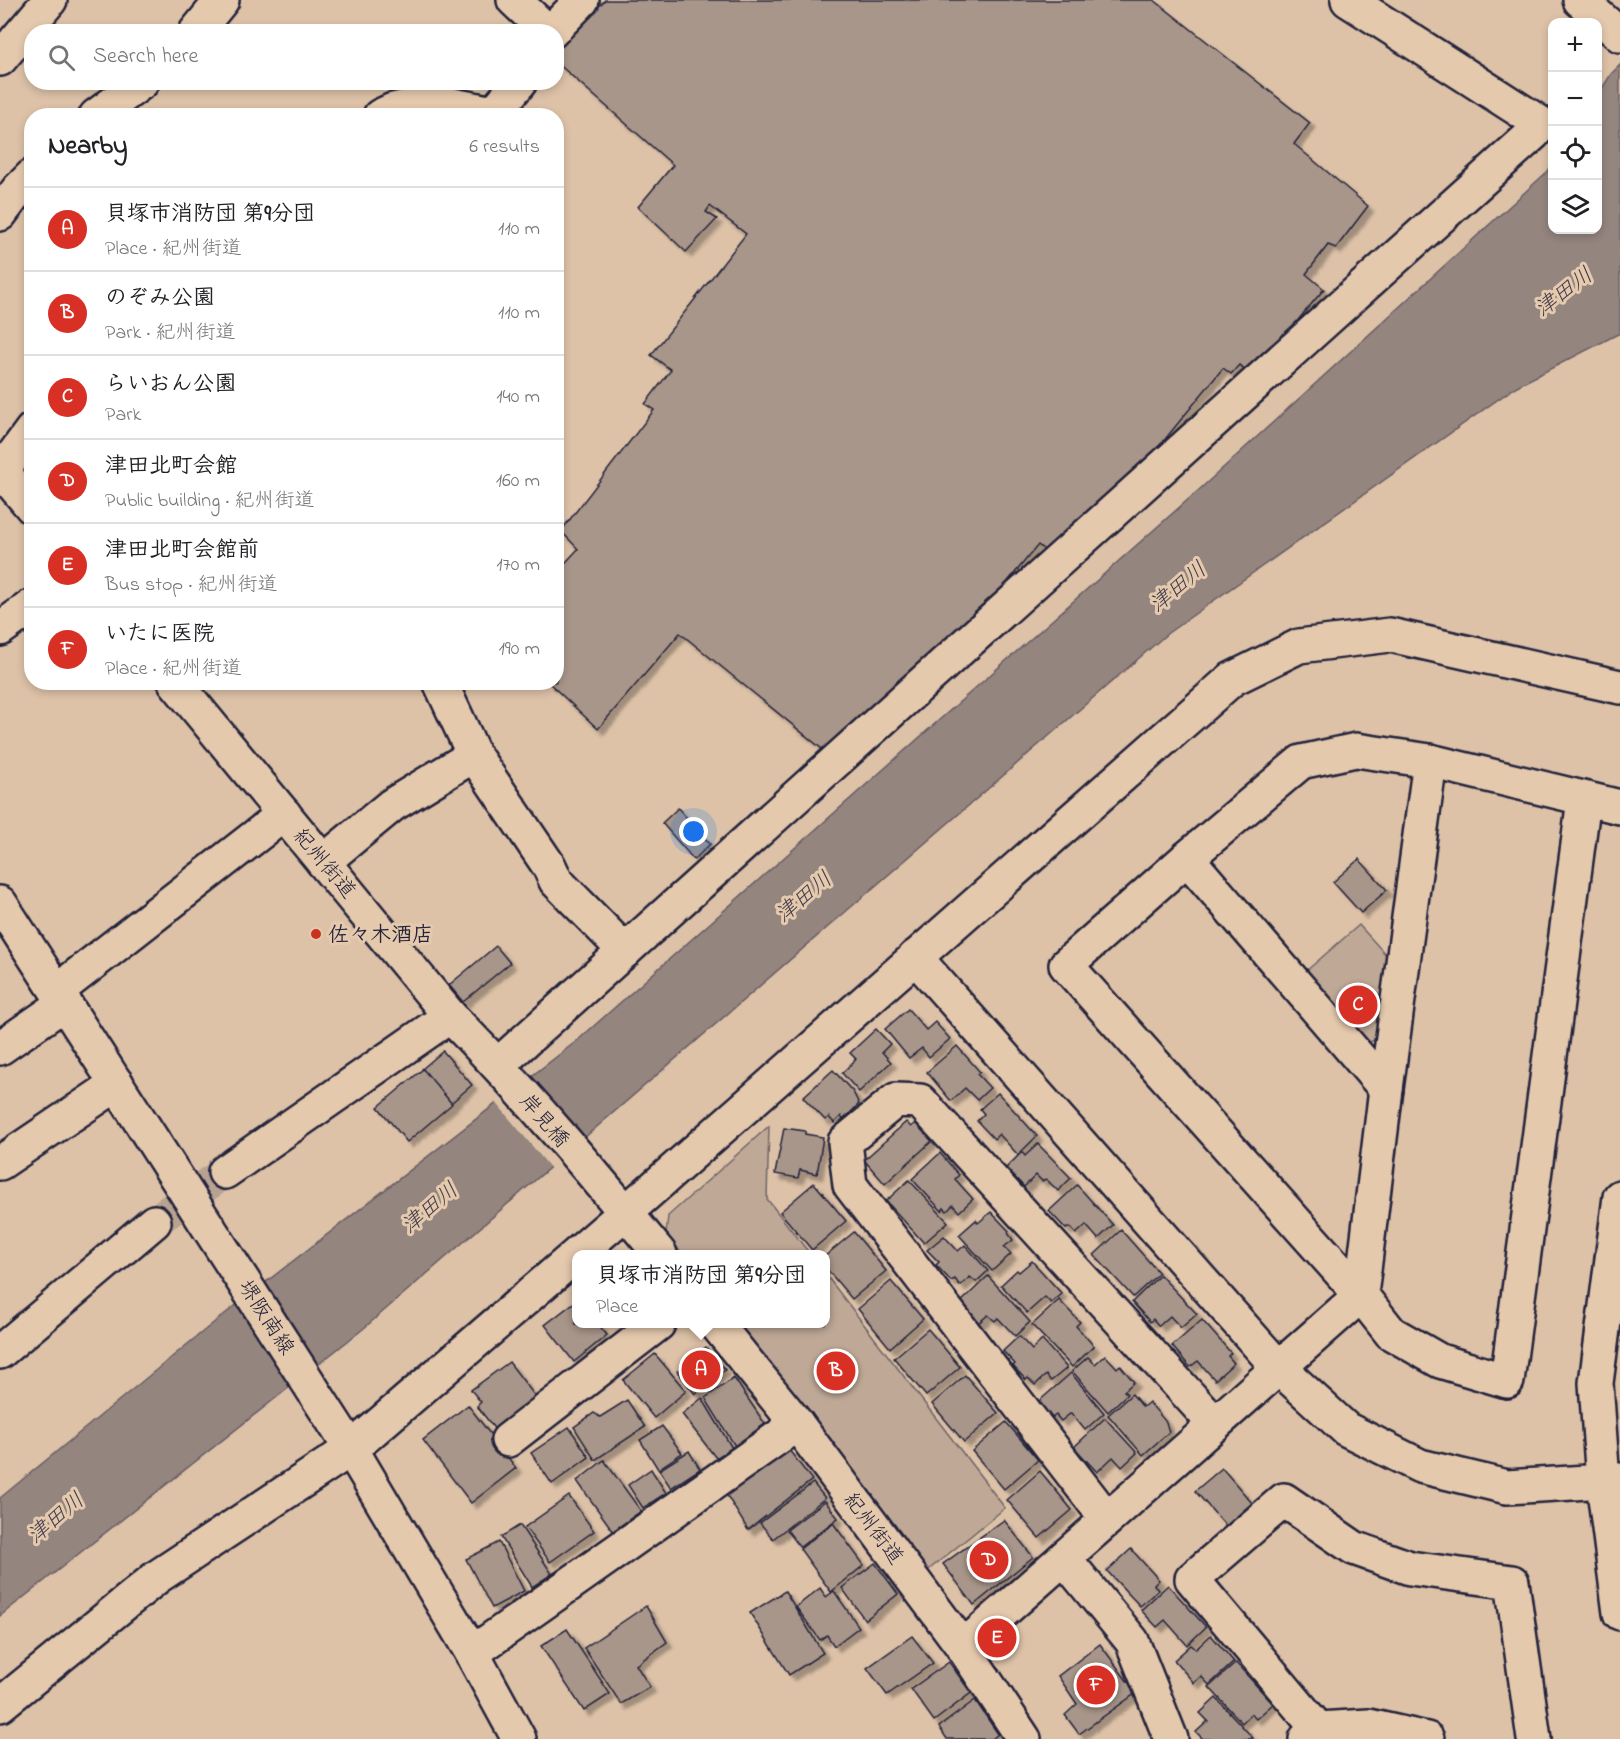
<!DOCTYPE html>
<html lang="en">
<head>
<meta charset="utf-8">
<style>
  :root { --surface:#fff; --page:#f6f6f6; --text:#202124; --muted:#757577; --line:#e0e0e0; --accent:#d93025 }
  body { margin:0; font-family:"Indie Flower","Klee One",sans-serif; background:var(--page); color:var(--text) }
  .controls { position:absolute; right:18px; top:18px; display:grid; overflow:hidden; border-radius:12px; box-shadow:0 3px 9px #0003 }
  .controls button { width:54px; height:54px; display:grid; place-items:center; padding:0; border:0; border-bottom:2px solid var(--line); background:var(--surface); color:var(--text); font:30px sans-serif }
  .you { position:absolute; left:694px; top:832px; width:21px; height:21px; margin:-15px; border:4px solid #fff; border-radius:50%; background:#1a73e8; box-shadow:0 0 0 9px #1a73e833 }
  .badge { display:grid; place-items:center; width:39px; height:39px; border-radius:50%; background:var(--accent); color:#fff; font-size:20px; font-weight:700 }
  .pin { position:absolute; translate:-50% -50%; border:3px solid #fff; box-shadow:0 2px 6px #0006 }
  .popup { position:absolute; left:572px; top:1250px; width:258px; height:78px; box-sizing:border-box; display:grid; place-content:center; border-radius:12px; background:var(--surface); filter:drop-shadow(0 2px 4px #0005); font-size:20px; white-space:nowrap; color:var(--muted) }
  .popup b { font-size:22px; color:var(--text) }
  .popup::after { content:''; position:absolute; left:50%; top:100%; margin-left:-12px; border:12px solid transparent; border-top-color:var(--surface) }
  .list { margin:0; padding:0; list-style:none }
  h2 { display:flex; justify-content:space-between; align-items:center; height:78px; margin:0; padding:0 24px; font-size:26px }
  h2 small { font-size:20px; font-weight:400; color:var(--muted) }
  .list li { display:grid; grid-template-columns:39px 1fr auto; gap:18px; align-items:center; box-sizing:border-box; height:84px; padding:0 24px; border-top:2px solid var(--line) }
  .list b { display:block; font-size:22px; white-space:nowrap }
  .list p { margin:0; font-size:20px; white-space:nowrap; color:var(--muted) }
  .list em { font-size:20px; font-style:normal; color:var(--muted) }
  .icon { flex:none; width:33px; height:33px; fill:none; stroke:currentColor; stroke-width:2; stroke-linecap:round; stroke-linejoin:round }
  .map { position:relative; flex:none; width:1620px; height:1739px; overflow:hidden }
  .search { position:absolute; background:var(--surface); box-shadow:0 3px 9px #0003; left:24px; top:24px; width:540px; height:66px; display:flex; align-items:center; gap:15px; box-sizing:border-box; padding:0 21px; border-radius:24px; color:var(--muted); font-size:22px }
  .panel { position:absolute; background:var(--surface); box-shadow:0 3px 9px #0003; left:24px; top:108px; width:540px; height:582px; border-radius:24px }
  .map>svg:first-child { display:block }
  .green { fill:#bfa896; stroke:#706568; stroke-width:1.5 }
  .water { fill:#95857f; stroke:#675d64; stroke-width:1.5 }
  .pier { fill:#ddc2a8 }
  .building { fill:#a9968a; stroke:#22223b; stroke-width:1.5; filter:url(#shadow) }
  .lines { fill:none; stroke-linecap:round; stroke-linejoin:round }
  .minor-tunnel { stroke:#b8a292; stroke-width:33; stroke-dasharray:33 16; stroke-linecap:butt }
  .minor-casing { stroke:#22223b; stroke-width:38 }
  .major-casing { stroke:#22223b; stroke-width:38 }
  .minor { stroke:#e5c9ad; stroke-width:33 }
  .major { stroke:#e5c9ad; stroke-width:33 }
  .poi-dot { fill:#c8321e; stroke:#e5c9ad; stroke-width:2 }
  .labels { text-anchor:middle; stroke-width:6; stroke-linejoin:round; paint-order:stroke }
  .street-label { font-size:21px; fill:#22223b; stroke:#e5c9ad }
  .poi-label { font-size:21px; font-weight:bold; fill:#22223b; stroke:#e5c9ad; text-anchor:start }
  .water-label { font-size:22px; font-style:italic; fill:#3f3b4c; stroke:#e5c9ad }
</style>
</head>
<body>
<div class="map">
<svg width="1620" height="1739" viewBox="0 0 1620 1739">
  <defs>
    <filter id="shadow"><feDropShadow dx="5.5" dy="5.5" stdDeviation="1.5" flood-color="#0004"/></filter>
  </defs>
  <rect width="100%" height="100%" fill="#ddc2a8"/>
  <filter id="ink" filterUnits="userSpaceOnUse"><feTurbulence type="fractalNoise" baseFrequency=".0167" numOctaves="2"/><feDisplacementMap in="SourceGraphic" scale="12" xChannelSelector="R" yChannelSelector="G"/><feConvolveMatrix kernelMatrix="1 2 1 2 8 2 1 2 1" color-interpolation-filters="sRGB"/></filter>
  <g filter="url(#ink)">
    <g class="green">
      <path d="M1359,925L1387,956L1377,1039L1367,1043L1305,972Z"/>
      <path d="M769,1126L767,1199L810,1254H682L666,1234L668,1216Z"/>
      <path d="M826,1275L1005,1508L926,1572L735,1324H825Z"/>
    </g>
    <path class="water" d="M1620,65V333L1517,386L1168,633L363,1329L0,1616V1498L217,1320L578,1040L1200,489L1548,171L1552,165V230H1598V95L1611,74Z"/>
    <path class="pier" d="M527,1075L583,1143L552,1170L495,1101Z"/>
    <g class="building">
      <path d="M605,0H1154L1310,123L1294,144L1368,206L1336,248L1328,245L1306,274L1324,289L1253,374L1239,365L1231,374L1223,368L1109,508L1048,553L1038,545L972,625L827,753L680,633L598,729L548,682H556L558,653L556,652V573L578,549L561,531L654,410L645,404L671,370L651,355L746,234L710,206L706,212L717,219L686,252L638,207L673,165L556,62V50Z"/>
      <path d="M678,808L710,844L694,860L662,823Z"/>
      <path d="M1359,859L1387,890L1361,913L1333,882Z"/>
      <path d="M496,946L510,963L463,1002L449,985Z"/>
      <path d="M908,1009L926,1030L935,1022L950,1039L929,1057L922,1048L909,1058L885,1029Z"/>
      <path d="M876,1029L890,1044L882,1052L891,1062L859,1092L842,1073L856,1059L850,1053Z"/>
      <path d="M957,1046L980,1072L977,1074L990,1088L977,1100L965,1088L951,1101L927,1072Z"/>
      <path d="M443,1051L472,1085L451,1103L422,1069Z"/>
      <path d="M423,1069L452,1104L407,1142L378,1107Z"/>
      <path d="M833,1070L853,1092L859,1104L843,1120L841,1116L834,1123L829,1117L825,1120L803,1097Z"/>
      <path d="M998,1093L1037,1136L1018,1155L999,1134L994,1139L977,1121L984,1114L980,1109Z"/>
      <path d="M906,1122L911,1127L915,1123L932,1141L885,1184L864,1160Z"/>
      <path d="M784,1128L805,1131V1134L823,1137L817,1174L800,1170L798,1178L775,1174Z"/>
      <path d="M1038,1144L1071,1178L1058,1191L1046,1179L1042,1181L1036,1175L1024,1187L1006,1168L1022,1152L1025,1156Z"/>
      <path d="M940,1153L959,1175L955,1179L973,1199L959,1212L953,1205L947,1211L944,1208L942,1211L912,1179Z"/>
      <path d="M909,1180L948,1222L924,1243L886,1201Z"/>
      <path d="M814,1183L846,1221L812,1250L780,1212Z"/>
      <path d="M1077,1185L1113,1225L1098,1239L1086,1225L1076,1234L1070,1227L1066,1229L1049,1211Z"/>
      <path d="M991,1212L1009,1231L1008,1233L1013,1240L1004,1247L1011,1254L992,1271L959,1235L976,1220L978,1223Z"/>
      <path d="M1121,1230L1159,1273L1133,1297L1094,1255Z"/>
      <path d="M854,1232L886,1271L852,1299L825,1267V1256Z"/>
      <path d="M944,1236L958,1251L965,1245L988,1271L976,1282L970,1277L960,1286L955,1279L951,1281L936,1265L939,1262L927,1250Z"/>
      <path d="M1032,1261L1062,1294L1051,1303L1045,1297L1027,1313L1001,1285L1017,1270L1019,1272Z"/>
      <path d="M1160,1275L1197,1314L1181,1328L1170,1316L1159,1326L1153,1319L1150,1322L1132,1302Z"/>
      <path d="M988,1276L1030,1322L1015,1336L998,1318L995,1321L988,1315L977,1324L959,1304Z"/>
      <path d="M891,1281L923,1319L890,1348L858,1309Z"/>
      <path d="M1059,1300L1080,1322L1076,1326L1094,1346L1072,1367L1032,1325Z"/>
      <path d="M576,1301V1324H598L607,1335L574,1362L545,1325Z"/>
      <path d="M1202,1320L1231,1353L1228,1356L1234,1363L1215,1380L1198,1361L1190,1367L1172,1346Z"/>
      <path d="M928,1329L960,1367L926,1396L894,1358Z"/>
      <path d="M1019,1336L1032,1350L1042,1340L1067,1368L1051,1381L1046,1375L1035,1385L1028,1378L1026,1380L1013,1366L1015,1364L1003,1351Z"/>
      <path d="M706,1347L725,1370L695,1394L677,1371Z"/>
      <path d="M655,1354L686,1391L654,1418L623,1380Z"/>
      <path d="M1105,1355L1117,1368L1120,1365L1134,1382L1124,1391L1127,1394L1108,1412L1072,1371L1088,1357L1095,1364Z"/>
      <path d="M509,1362L538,1400L496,1431L477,1406L481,1402L471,1390Z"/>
      <path d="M1071,1373L1104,1413L1085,1430L1071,1413L1061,1421L1056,1415L1052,1418L1038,1402Z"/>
      <path d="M965,1375L998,1413L964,1442L932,1404Z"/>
      <path d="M734,1378L765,1424L735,1446L705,1398Z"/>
      <path d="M1132,1394L1143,1407L1149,1402L1166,1422L1169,1432L1143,1455L1108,1415Z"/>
      <path d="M702,1398L732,1448L716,1458L682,1414Z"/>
      <path d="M627,1400L645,1427L595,1460L574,1427L594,1413L600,1417Z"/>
      <path d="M468,1405L516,1468L471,1503L423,1440Z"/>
      <path d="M1105,1418L1137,1453L1122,1467L1113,1457L1097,1472L1074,1447Z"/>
      <path d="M1006,1422L1038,1460L1004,1489L972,1451Z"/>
      <path d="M662,1426L682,1453L658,1469L640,1440Z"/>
      <path d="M569,1427L589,1457L552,1484L531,1453Z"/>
      <path d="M789,1450L812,1480L748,1530L726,1494Z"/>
      <path d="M689,1451L700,1469L671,1488L659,1470Z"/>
      <path d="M604,1460L641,1511L613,1531L577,1481Z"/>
      <path d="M1222,1468L1252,1503L1226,1526L1195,1491Z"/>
      <path d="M651,1469L666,1493L643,1508L628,1485Z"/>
      <path d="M1040,1471L1072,1510L1039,1538L1007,1500Z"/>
      <path d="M813,1483L825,1498L773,1539L760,1523Z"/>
      <path d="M569,1496L594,1531L550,1562L525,1527Z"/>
      <path d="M825,1501L838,1518L800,1547L787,1530Z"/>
      <path d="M1004,1520L1033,1557L974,1605L943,1564Z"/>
      <path d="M833,1523L864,1565L831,1592L800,1549Z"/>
      <path d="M520,1525L552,1574L532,1587L501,1537Z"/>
      <path d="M499,1542L524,1591L492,1608L466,1559Z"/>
      <path d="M1131,1549L1159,1580L1154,1585L1158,1590L1140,1606L1107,1571Z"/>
      <path d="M875,1563L898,1594L865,1620L842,1588Z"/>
      <path d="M1168,1585L1206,1627L1187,1645L1165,1620L1157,1627L1141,1610Z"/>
      <path d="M820,1588L826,1597L834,1591L859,1627L834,1646L827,1635L820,1640L796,1607Z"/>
      <path d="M785,1591L823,1653L789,1675L750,1613Z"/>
      <path d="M646,1606L667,1642L636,1665L650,1687L621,1704L584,1648Z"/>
      <path d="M567,1629L610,1694L584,1711L541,1646Z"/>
      <path d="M1211,1635L1234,1662L1209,1685L1201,1676L1194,1683L1174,1660L1191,1645L1196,1649Z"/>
      <path d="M912,1636L933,1663L887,1695L867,1668Z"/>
      <path d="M1100,1644L1136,1693L1079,1734L1065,1715L1077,1704L1058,1676Z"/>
      <path d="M949,1662L971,1693L934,1721L911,1689Z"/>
      <path d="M1236,1663L1273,1704L1256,1719L1251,1714L1242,1723L1209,1687Z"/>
      <path d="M1216,1698L1253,1738L1251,1739H1203L1196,1732L1208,1721L1200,1713Z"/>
      <path d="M975,1700L998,1734L992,1739H947L939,1727Z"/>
    </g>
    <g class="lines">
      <path class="minor-tunnel" d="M154,1222L225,1172"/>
      <g class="minor-casing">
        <g id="minor">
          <path d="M514,0L548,32"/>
          <path d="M196,32L222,0"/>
          <path d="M551,32L582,0"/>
          <path d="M0,59L50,0"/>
          <path d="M96,116L142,82"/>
          <path d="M380,116L393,110L432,101L493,113"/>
          <path d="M491,116L520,82"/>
          <path d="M0,214L18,190L32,176"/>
          <path d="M0,469L32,507"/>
          <path d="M2,471L32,430"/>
          <path d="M0,629L32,606"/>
          <path d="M175,682L450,1016C524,1091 593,1173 660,1254"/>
          <path d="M440,682L474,755L549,866L556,881L625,951"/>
          <path d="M1584,799L1507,1381L1440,1361L1391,1333L1361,1295L1066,965L1187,858L1301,762L1356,750L1430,761L1620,807"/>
          <path d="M1187,858L1386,1089"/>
          <path d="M323,862L392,805L474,755"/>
          <path d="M915,957L1278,1367L1346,1429L1420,1466L1507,1487L1620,1480"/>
          <path d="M57,991L284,814"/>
          <path d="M0,1048L65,1003"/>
          <path d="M498,1065L1534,133L1540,123L1348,0"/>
          <path d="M0,1163L117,1084"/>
          <path d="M225,1172L450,1016"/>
          <path d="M1620,1197L1596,1383L1603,1482L1620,1613"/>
          <path d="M716,1324L797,1424L963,1647L1024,1739"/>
          <path d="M0,1352L154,1222"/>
          <path d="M508,1440L658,1324"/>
          <path d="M1107,1519L850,1185L845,1142L896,1100L920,1101L1215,1424"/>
          <path d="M1064,1558L1132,1641L1171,1739"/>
          <path d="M963,1647L1361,1295L1386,1089L1430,761"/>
          <path d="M472,1653L797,1424"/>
          <path d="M0,1705L157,1577L351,1449L626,1212L1232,679L1299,646L1390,635L1620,687"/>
          <path d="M1318,1729L1192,1579L1284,1500L1354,1548L1410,1568L1512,1582L1534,1739"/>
          <path d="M1306,1739L1318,1729L1369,1726L1427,1739"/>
        </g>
      </g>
      <g class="major-casing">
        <g id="major">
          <path d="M1580,0L1620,35"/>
          <path d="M0,903L351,1449L472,1653L519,1739"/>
        </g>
      </g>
      <use href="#minor" class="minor"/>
      <use href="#major" class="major"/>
    </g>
  </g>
  <circle class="poi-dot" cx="316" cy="934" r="6"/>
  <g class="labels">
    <g class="street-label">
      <text transform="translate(325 863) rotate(50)" y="7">紀州街道</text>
      <text transform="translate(545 1120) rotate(49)" y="7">岸見橋</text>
      <text transform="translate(267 1317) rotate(57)" y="7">堺阪南線</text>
      <text transform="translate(874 1528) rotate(53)" y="7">紀州街道</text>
    </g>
    <g class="poi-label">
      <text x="328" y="941">佐々木酒店</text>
    </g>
    <g class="water-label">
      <text transform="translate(1563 291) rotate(-37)" y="8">津田川</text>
      <text transform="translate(1177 586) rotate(-39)" y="8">津田川</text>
      <text transform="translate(803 896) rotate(-40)" y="8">津田川</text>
      <text transform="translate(429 1207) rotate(-40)" y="8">津田川</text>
      <text transform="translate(55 1517) rotate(-40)" y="8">津田川</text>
    </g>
  </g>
</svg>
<div class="controls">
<button>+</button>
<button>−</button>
<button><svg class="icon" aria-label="locate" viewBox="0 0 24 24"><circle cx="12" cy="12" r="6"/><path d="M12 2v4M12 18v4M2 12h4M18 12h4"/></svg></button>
<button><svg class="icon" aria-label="layers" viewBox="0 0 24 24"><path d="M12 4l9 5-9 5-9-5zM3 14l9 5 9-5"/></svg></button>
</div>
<div class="you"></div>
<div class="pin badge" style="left:701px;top:1370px">A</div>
<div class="popup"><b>貝塚市消防団 第9分団</b>Place</div>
<div class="pin badge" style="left:836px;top:1371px">B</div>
<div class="pin badge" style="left:1358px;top:1005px">C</div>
<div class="pin badge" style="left:989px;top:1560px">D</div>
<div class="pin badge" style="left:997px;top:1638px">E</div>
<div class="pin badge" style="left:1096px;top:1685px">F</div>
<div class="search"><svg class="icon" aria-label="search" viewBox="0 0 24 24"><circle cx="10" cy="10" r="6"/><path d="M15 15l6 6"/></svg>Search here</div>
<section class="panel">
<h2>Nearby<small>6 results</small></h2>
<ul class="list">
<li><span class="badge">A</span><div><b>貝塚市消防団 第9分団</b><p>Place · 紀州街道</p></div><em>110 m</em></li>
<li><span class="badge">B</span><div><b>のぞみ公園</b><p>Park · 紀州街道</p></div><em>110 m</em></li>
<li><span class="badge">C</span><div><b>らいおん公園</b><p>Park</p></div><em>140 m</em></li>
<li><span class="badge">D</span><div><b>津田北町会館</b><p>Public building · 紀州街道</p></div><em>160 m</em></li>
<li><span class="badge">E</span><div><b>津田北町会館前</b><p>Bus stop · 紀州街道</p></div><em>170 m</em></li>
<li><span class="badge">F</span><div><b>いたに医院</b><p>Place · 紀州街道</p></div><em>190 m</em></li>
</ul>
</section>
</div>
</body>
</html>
